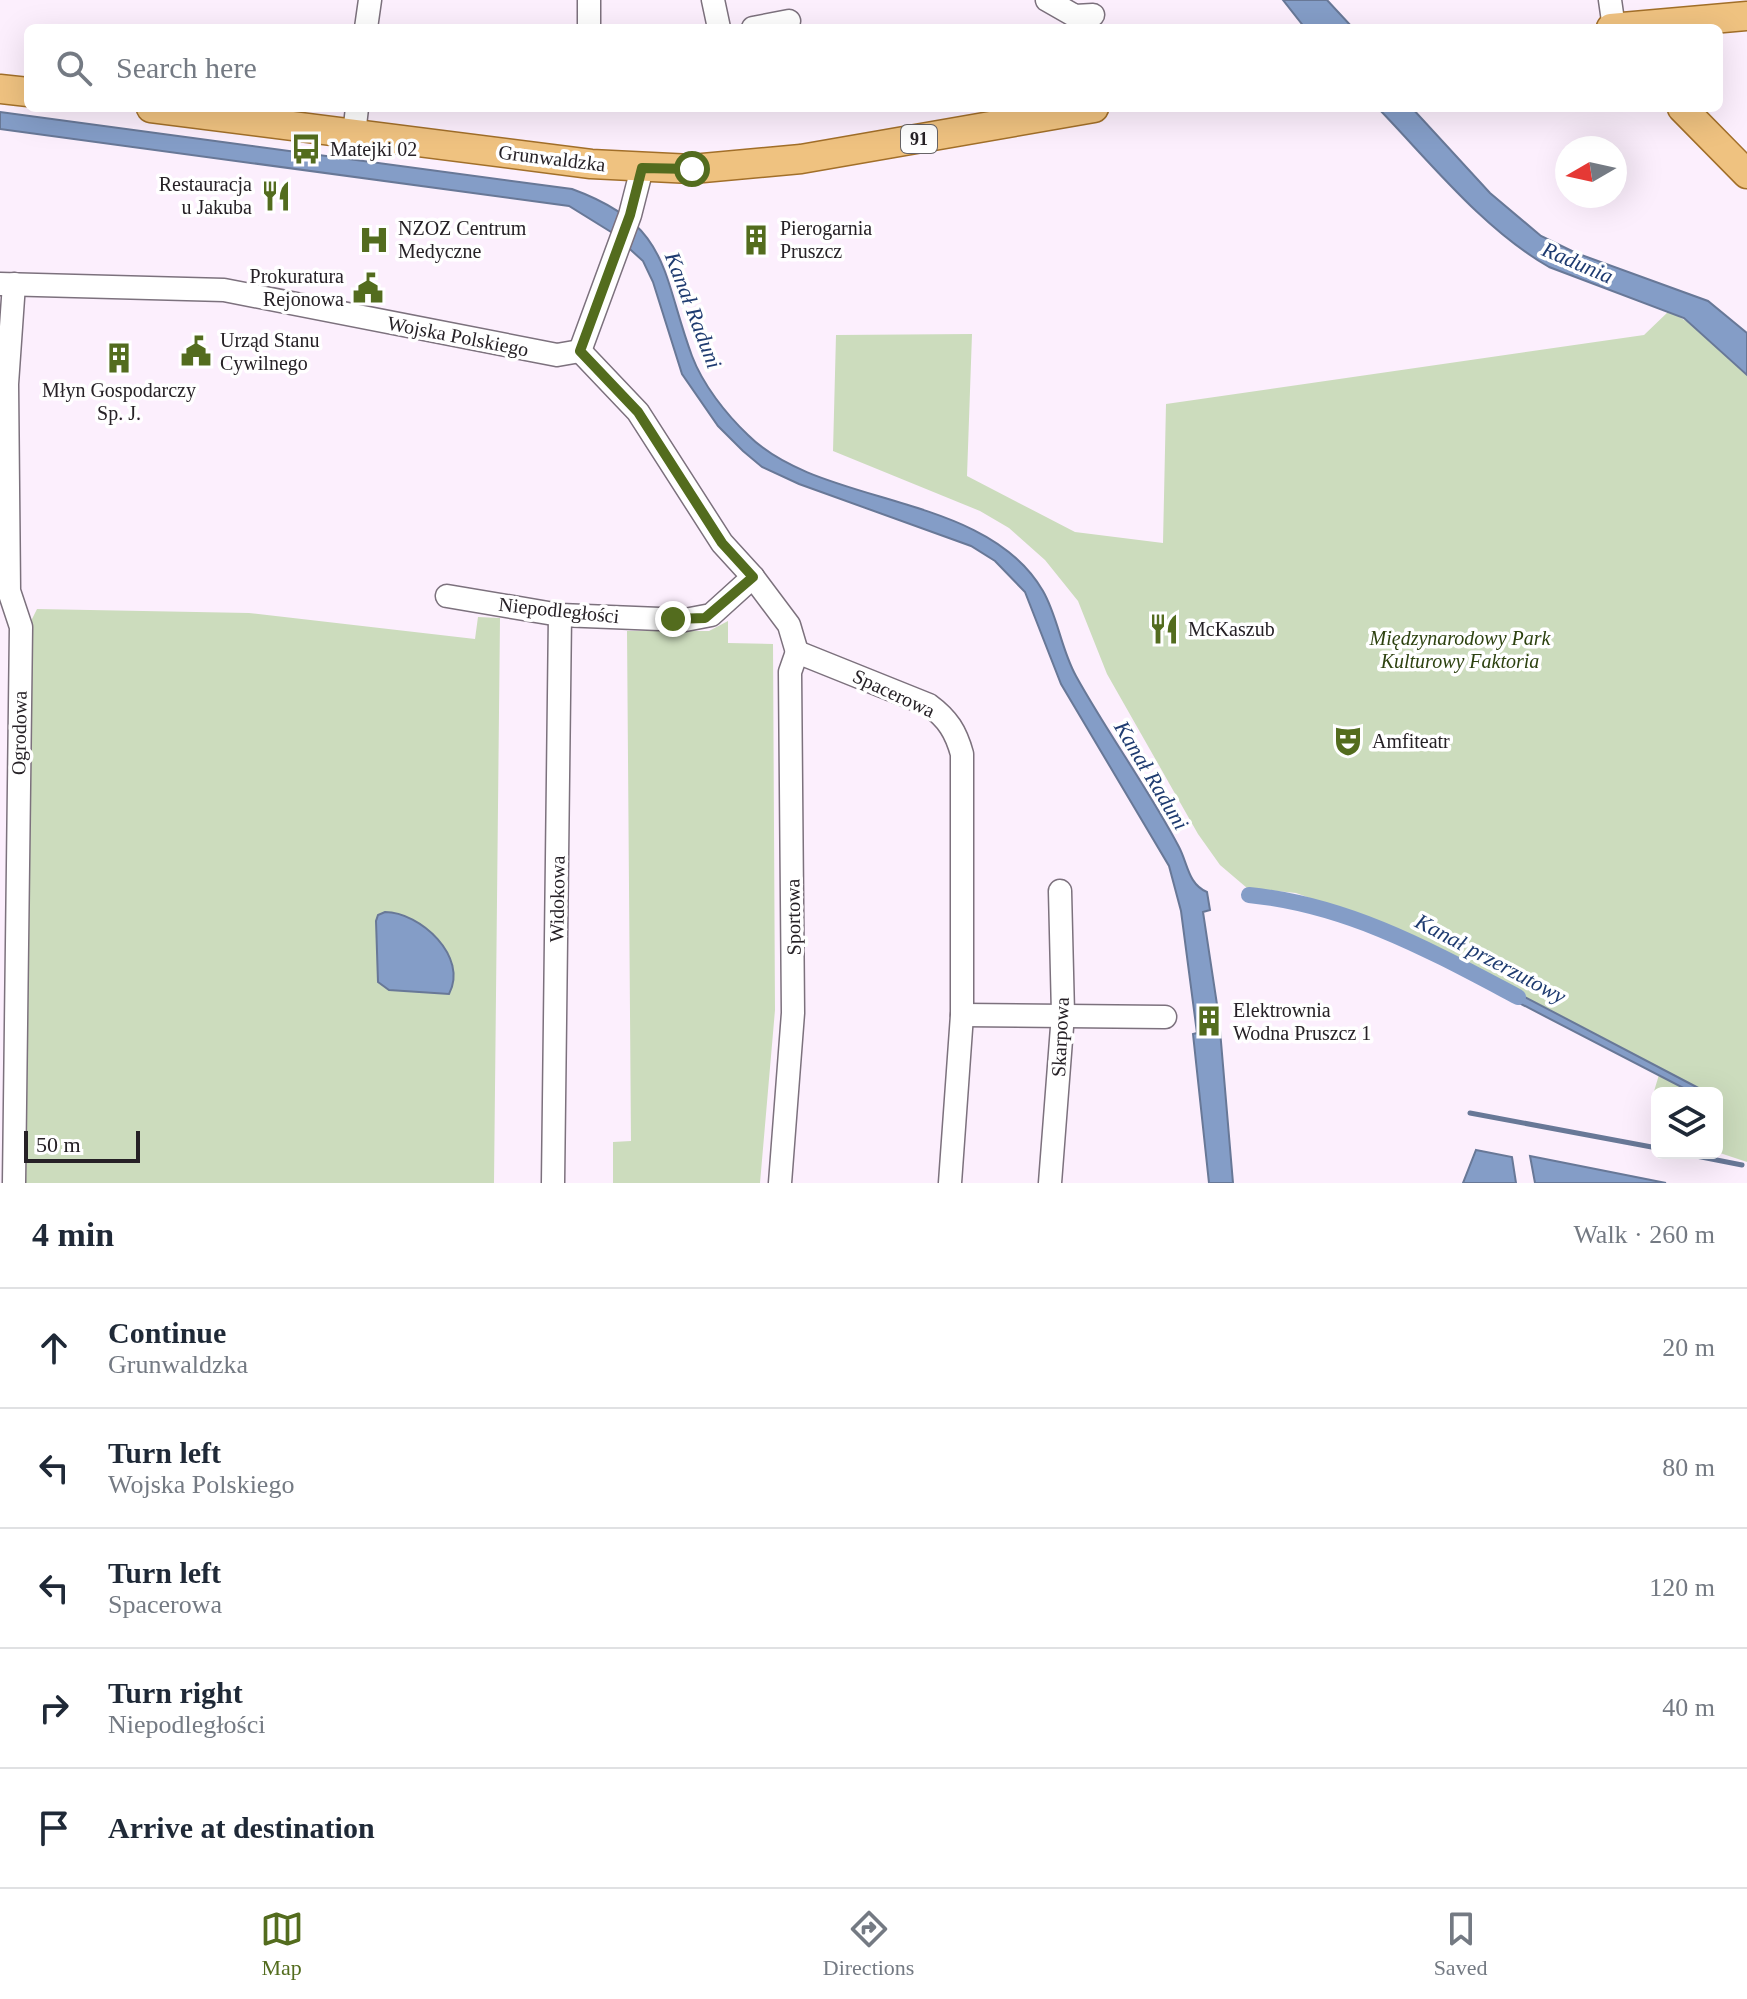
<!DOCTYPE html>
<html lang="en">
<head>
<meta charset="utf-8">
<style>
  :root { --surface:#fff; --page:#f6f6f7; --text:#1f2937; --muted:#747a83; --line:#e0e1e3; --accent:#536c1e }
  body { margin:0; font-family:"Times New Roman",serif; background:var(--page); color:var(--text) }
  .controls { position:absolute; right:24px; bottom:24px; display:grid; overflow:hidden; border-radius:12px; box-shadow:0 8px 32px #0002 }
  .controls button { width:72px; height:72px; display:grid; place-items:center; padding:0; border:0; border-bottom:2px solid var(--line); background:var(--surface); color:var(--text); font:40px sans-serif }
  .compass { position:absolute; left:1555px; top:136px; width:72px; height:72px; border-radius:50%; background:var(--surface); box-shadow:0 8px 32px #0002; rotate:261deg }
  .scale { position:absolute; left:24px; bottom:20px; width:116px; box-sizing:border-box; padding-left:8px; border:4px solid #262126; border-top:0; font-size:22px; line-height:28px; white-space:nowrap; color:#262126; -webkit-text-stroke:6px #fff; paint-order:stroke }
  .stop { position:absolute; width:24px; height:24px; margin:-18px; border:6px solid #536c1e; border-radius:50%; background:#fff }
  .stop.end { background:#536c1e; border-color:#fff; box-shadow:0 2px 8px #0008 }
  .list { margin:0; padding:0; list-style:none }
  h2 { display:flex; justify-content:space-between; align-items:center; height:104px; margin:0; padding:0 32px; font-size:34px }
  h2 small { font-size:26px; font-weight:400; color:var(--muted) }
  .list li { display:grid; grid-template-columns:52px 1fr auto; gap:24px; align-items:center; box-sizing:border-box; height:120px; padding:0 32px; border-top:2px solid var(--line) }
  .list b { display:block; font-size:30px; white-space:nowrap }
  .list p { margin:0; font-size:26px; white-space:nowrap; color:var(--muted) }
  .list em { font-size:26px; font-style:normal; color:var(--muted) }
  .icon { flex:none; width:44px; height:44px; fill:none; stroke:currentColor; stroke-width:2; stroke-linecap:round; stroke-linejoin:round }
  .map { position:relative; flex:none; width:1747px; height:1183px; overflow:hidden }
  .search { position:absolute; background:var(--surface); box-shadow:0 8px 32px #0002; left:24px; right:24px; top:24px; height:88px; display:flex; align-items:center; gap:20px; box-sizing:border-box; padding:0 28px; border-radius:12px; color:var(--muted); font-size:30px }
  .sheet { height:704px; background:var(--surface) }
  nav { display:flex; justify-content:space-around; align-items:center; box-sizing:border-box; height:112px; border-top:2px solid var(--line); background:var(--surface); font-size:22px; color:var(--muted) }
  nav a { display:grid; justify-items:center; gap:4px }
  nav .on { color:var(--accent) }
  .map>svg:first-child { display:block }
  .green { fill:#ccdcbd }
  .water { fill:#849dc7; stroke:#687897; stroke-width:2 }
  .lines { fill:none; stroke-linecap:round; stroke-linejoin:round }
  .stream { stroke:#687897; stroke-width:5 }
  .canal { stroke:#849dc7; stroke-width:16 }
  .minor-casing { stroke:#7c717d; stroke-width:25 }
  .major-casing { stroke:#a26f29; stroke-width:31 }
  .minor { stroke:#fff; stroke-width:22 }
  .major { stroke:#efc280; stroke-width:28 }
  .route { stroke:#536c1e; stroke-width:10 }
  .labels { text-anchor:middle; stroke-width:7; stroke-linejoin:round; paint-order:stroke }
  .shield { fill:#fff; stroke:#676467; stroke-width:2 }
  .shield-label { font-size:18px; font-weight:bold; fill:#262126 }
  .poi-label { font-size:20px; fill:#262126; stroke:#fff; text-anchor:start }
  .street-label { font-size:20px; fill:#262126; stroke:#fff }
  .park-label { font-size:20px; font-style:italic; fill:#2d4210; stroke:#fff }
  .water-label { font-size:22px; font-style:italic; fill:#1e3b70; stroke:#fff }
</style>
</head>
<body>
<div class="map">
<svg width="1747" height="1183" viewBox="0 0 1747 1183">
  <rect width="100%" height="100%" fill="#fceffd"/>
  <g class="green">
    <path d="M1669,311L1698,328L1747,375V1162L1717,1152V1093H1657L1656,1141L1652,1098L1661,1068L1400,931L1296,893L1247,888L1220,865L1198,834L1107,674L1078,601L1045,560L1009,528L980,511L833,451L836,335L972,334L967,476L1075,532L1163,543L1166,404L1644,335Z"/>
    <path d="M37,609L249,613L475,639L478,617L500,618L494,1183H26L31,621Z"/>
    <path d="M728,621V643L773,644L775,1010L760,1183H613V1142L631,1141L627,631H709Z"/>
  </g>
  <g class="water">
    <path d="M1283,0H1327L1353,28H1305Z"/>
    <path d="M1378,108H1412L1490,193L1541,236L1576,253L1708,301L1747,333V375L1684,318L1549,267C1483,229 1430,162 1378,108Z"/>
    <path d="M0,112L572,189C671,225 661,272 692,356C703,385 726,414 748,435C821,508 985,491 1043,591C1058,617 1061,649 1076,676C1108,734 1148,788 1179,847C1188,864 1188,884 1207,892L1210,910L1203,912L1218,1011L1202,1012L1199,1006L1200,1031L1220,1030L1233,1183H1209L1193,1034L1197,1033L1181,911L1169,866L1061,684L1025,592L995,561L971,546L799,484L762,467L743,451L718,426L682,374L653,282L643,261L611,232L569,206L0,129Z"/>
    <path d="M385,912C420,912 469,957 449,994L389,990L378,982L376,921L378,915Z"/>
    <path d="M1500,984L1708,1093H1693L1496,991Z"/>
    <path d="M1476,1150L1512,1157L1516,1183H1463Z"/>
    <path d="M1530,1156L1666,1183H1535Z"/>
  </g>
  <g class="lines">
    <g class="stream">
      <path d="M1470,1113L1657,1148"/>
      <path d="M1681,1153L1742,1165"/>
    </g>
    <path class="canal" d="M1249,895C1349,905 1431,951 1518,997"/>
    <g class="minor-casing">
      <g id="minor">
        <path d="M713,0L719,28"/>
        <path d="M1047,0L1075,16L1093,15"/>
        <path d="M1610,0L1614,28"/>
        <path d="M366,28L370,0"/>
        <path d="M589,28V0"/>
        <path d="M753,28L789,21"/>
        <path d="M354,134L357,108"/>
        <path d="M0,284L224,290L557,355L580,351"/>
        <path d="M14,284L7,384L9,591L21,627L14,1183"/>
        <path d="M580,351L638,412L722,543L753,577L789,625L797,652"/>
        <path d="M580,351L630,215L642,168"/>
        <path d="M447,596L560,615L685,620L711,615L753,577"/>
        <path d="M797,652L929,705C948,719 956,732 962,754V1015L950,1183"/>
        <path d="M962,1015L1165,1017"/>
        <path d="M553,1183L560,615"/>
        <path d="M780,1183L793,1013L790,672L797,652"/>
        <path d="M1050,1183L1063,1014L1060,891"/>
      </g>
    </g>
    <g class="major-casing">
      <g id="major">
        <path d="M1611,28L1747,16"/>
        <path d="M0,89L28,92"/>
        <path d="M151,108L591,164L692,169L801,159L1094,108"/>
        <path d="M1682,108L1747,174"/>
      </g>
    </g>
    <use href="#minor" class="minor"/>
    <use href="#major" class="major"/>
  </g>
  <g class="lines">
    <path class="route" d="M673,619L705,618L753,577L722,543L638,412L580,351L630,215L642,168L692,169"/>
  </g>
  <defs>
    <g id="bus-bare" transform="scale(2.4)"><path d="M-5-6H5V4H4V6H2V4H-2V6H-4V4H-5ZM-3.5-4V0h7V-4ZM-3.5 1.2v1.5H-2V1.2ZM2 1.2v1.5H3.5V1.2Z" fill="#536c1e" stroke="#fff" stroke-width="2.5" paint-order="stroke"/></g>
    <g id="restaurant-bare" transform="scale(2.4)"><path d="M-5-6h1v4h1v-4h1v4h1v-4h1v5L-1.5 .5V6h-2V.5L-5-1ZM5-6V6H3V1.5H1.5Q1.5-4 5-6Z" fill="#536c1e" stroke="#fff" stroke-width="2.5" paint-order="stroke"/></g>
    <g id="hospital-bare" transform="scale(2.4)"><path d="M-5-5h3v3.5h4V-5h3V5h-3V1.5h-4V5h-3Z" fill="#536c1e" stroke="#fff" stroke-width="2.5" paint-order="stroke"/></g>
    <g id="building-bare" transform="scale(2.4)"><path d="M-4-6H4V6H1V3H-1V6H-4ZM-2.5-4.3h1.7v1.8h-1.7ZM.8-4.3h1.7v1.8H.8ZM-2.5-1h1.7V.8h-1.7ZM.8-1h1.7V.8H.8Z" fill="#536c1e" stroke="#fff" stroke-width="2.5" paint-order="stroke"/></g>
    <g id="civic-bare" transform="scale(2.4)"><path d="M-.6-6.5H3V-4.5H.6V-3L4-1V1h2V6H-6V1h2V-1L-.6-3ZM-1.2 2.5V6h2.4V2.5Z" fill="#536c1e" stroke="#fff" stroke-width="2.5" paint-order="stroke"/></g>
    <g id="theatre-bare" transform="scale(2.4)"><path d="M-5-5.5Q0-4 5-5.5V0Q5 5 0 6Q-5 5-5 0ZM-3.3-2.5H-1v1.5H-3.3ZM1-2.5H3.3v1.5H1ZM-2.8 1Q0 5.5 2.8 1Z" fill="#536c1e" stroke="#fff" stroke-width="2.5" paint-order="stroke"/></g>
  </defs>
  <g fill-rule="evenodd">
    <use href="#bus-bare" x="306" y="149"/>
    <use href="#restaurant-bare" x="276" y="196"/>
    <use href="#hospital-bare" x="374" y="240"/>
    <use href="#building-bare" x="756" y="240"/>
    <use href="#civic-bare" x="368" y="288"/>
    <use href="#civic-bare" x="196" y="351"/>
    <use href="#building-bare" x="119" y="358"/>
    <use href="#restaurant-bare" x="1164" y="629"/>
    <use href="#theatre-bare" x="1348" y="741"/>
    <use href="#building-bare" x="1209" y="1021"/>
  </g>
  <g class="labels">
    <rect class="shield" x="901" y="125" width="36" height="28" rx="6"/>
    <g class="shield-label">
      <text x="919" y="145">91</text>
    </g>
    <g class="poi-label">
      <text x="330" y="156">Matejki 02</text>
      <text x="252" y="191" text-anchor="end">Restauracja<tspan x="252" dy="23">u Jakuba</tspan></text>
      <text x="398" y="235">NZOZ Centrum<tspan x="398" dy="23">Medyczne</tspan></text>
      <text x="780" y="235">Pierogarnia<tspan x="780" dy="23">Pruszcz</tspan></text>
      <text x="344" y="283" text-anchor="end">Prokuratura<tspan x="344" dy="23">Rejonowa</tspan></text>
      <text x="220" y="347">Urząd Stanu<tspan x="220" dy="23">Cywilnego</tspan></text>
      <text x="119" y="397" text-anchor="middle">Młyn Gospodarczy<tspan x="119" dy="23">Sp. J.</tspan></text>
      <text x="1188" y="636">McKaszub</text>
      <text x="1372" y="748">Amfiteatr</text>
      <text x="1233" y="1017">Elektrownia<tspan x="1233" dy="23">Wodna Pruszcz 1</tspan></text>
    </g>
    <g class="street-label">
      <text transform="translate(552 158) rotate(7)" y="7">Grunwaldzka</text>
      <text transform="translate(458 336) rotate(11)" y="7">Wojska Polskiego</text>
      <text transform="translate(559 610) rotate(6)" y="7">Niepodległości</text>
      <text transform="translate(894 693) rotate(25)" y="7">Spacerowa</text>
      <text transform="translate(19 733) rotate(-89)" y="7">Ogrodowa</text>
      <text transform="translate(557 899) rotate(-89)" y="7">Widokowa</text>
      <text transform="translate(793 917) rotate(-91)" y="7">Sportowa</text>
      <text transform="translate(1060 1037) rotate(-87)" y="7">Skarpowa</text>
    </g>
    <g class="park-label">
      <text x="1460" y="645">Międzynarodowy Park<tspan x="1460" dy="23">Kulturowy Faktoria</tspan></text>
    </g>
    <g class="water-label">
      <text transform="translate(1578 262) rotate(23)" y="8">Radunia</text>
      <text transform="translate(694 310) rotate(69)" y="8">Kanał Raduni</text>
      <text transform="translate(1152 775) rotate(59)" y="8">Kanał Raduni</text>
      <text transform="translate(1491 958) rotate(28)" y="8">Kanał przerzutowy</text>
    </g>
  </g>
</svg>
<div class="controls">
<button><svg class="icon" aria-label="layers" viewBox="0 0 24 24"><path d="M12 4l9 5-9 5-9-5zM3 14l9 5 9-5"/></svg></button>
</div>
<svg class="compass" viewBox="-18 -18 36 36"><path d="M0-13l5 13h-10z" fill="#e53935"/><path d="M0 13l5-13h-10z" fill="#747a83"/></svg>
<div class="scale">50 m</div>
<div class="stop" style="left:692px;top:169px"></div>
<div class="stop end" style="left:673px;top:619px"></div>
<div class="search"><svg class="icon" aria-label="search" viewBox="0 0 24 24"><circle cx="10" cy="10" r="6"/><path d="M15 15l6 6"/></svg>Search here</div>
</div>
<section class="sheet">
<h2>4 min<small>Walk · 260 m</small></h2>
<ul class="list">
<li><svg class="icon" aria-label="ahead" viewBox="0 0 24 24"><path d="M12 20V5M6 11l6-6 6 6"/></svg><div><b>Continue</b><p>Grunwaldzka</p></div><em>20 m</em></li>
<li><svg class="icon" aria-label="left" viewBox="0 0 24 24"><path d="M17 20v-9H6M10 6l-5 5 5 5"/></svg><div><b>Turn left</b><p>Wojska Polskiego</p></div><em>80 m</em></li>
<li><svg class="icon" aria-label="left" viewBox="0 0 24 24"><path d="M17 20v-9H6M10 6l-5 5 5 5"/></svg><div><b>Turn left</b><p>Spacerowa</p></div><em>120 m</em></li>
<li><svg class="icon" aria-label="right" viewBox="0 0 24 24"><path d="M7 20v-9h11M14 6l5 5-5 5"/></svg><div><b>Turn right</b><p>Niepodległości</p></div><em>40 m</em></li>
<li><svg class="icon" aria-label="arrive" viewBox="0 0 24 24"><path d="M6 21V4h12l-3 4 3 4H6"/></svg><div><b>Arrive at destination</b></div></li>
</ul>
</section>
<nav>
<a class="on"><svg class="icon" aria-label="map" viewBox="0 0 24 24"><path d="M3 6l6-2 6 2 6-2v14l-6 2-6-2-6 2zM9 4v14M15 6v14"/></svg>Map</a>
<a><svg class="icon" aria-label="directions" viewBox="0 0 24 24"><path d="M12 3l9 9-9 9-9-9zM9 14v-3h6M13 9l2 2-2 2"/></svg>Directions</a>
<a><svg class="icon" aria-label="saved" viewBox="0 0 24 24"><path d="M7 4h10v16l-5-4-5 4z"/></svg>Saved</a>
</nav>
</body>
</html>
